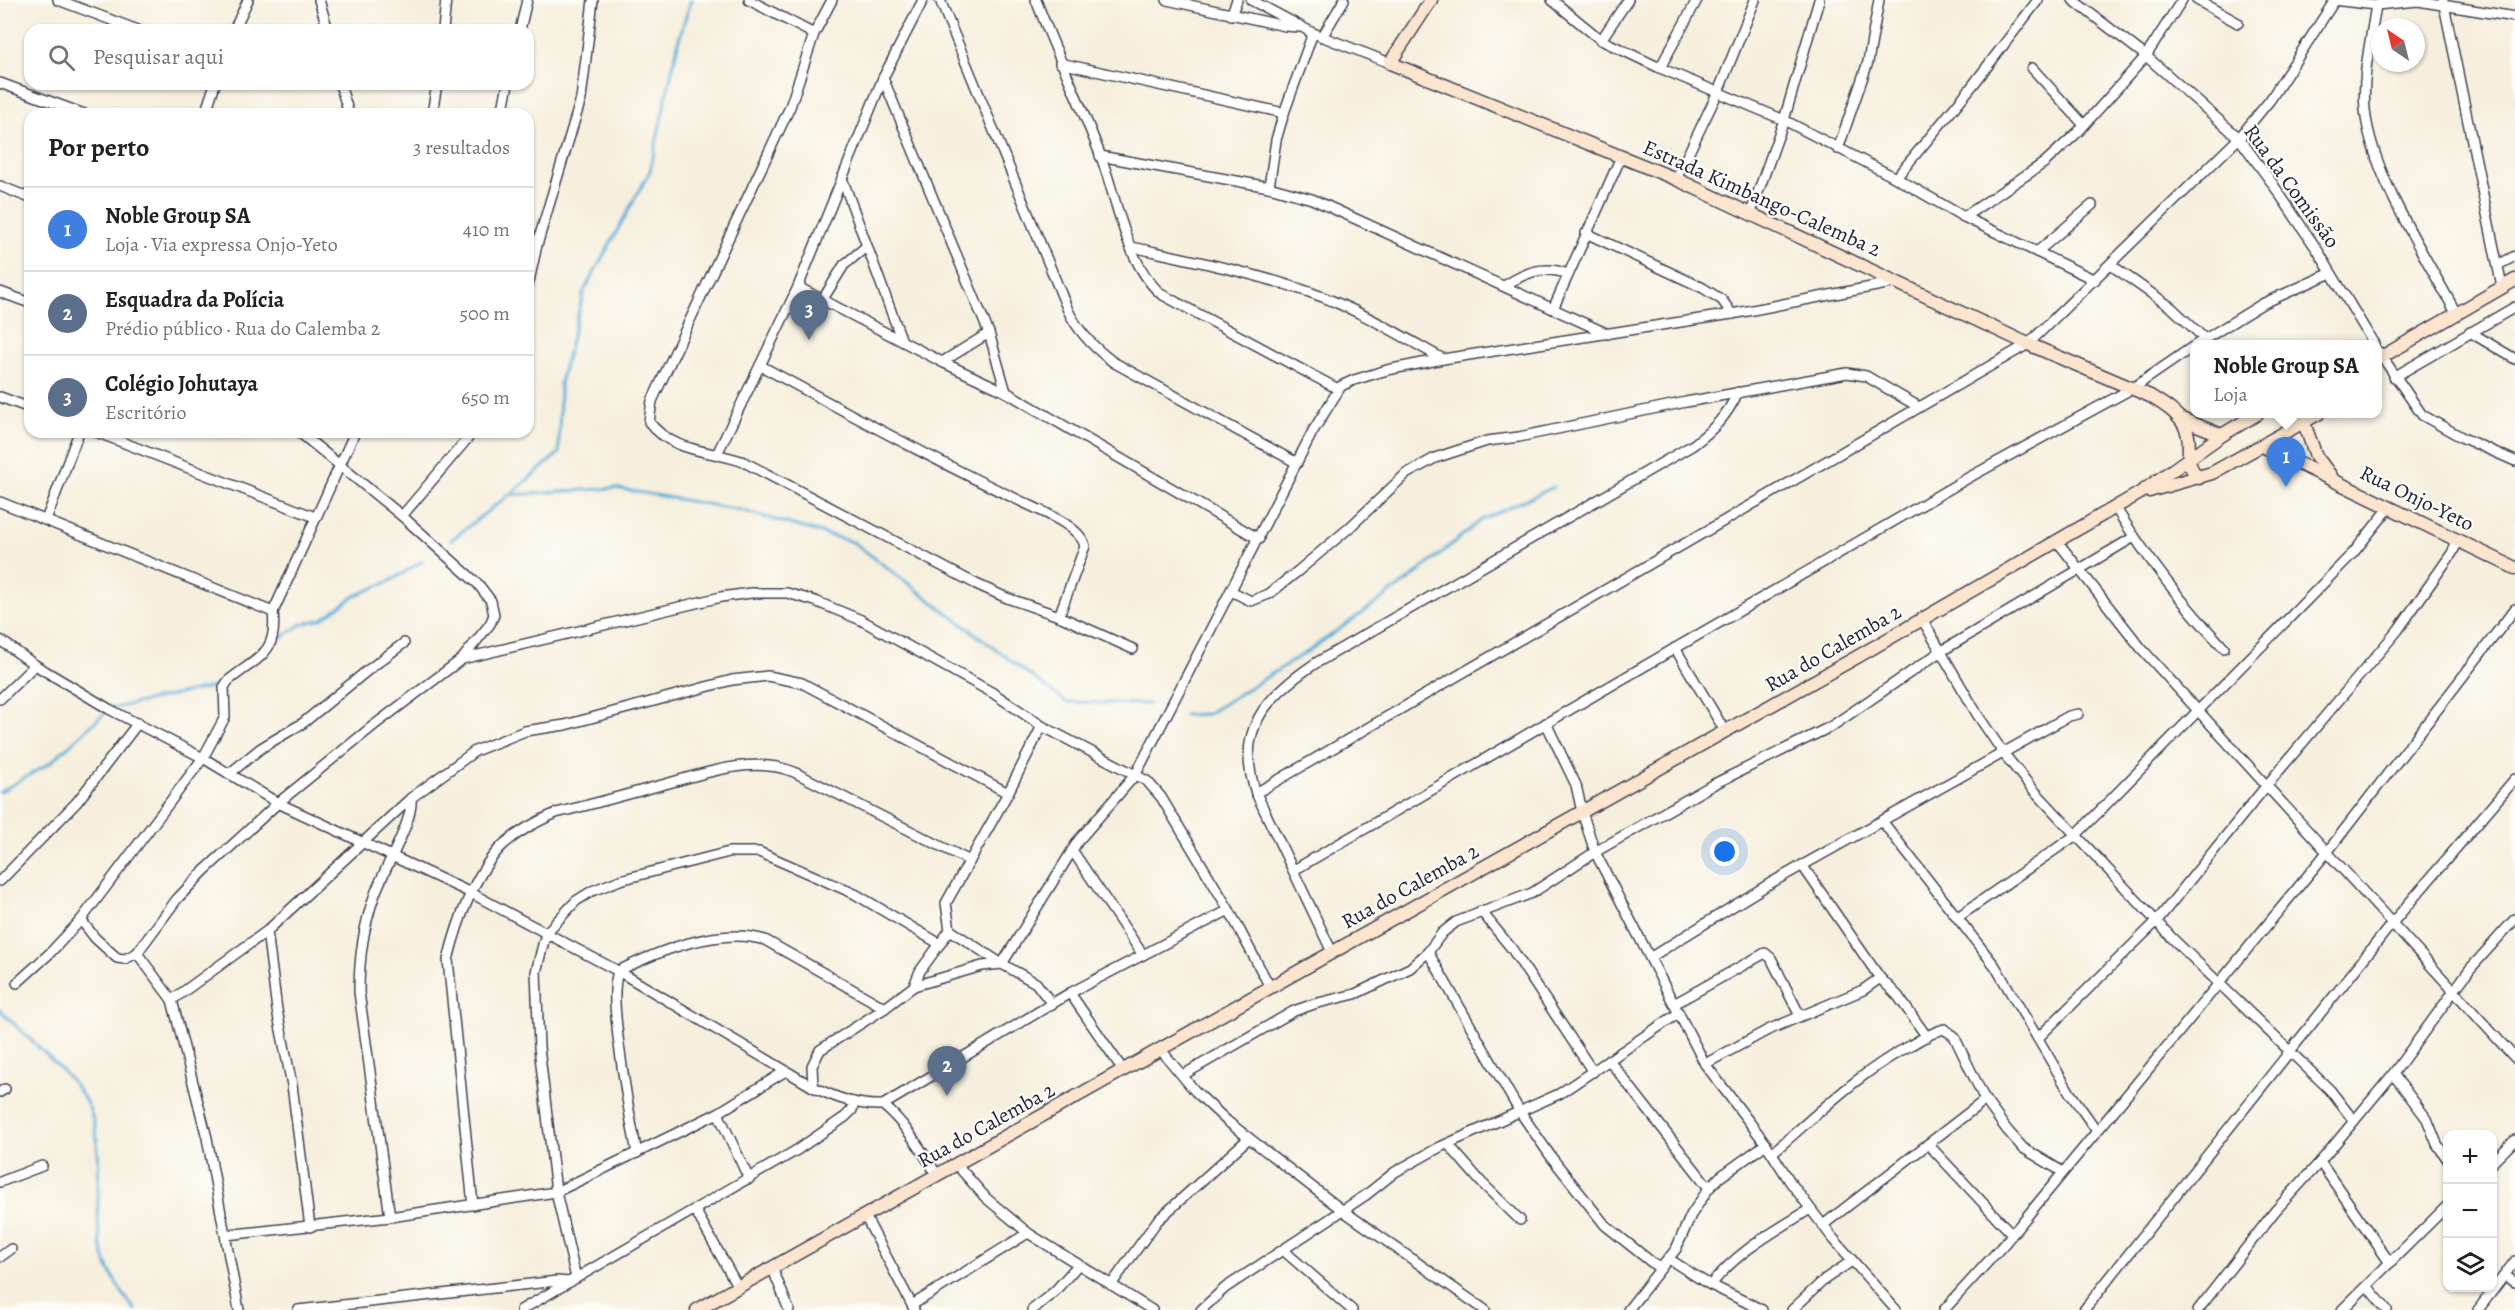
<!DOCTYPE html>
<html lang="pt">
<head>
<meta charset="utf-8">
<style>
  :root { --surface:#fff; --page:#f6f6f6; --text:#202124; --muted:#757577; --line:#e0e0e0; --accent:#ea580c }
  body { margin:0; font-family:Alegreya,serif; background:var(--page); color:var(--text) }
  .controls { position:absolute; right:18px; bottom:18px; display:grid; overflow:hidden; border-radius:12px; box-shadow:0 2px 4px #0004 }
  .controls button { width:54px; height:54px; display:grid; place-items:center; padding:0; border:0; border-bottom:2px solid var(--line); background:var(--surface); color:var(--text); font:30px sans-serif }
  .compass { position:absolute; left:2371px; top:18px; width:54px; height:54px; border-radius:50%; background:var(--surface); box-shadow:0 2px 4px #0004; rotate:325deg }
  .you { position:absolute; left:1725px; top:852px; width:21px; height:21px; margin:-15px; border:4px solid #fff; border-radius:50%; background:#1a73e8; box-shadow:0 0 0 9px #1a73e833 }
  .badge { display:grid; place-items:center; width:39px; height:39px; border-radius:50%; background:var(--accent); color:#fff; font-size:20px; font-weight:700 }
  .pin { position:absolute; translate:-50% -50px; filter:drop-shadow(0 2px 3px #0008) }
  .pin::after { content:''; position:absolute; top:32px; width:21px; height:18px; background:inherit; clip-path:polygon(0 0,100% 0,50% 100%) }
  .popup { position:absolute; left:2190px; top:340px; width:192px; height:78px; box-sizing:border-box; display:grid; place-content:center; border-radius:12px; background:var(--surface); filter:drop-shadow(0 2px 4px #0005); font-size:20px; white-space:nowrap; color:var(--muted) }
  .popup b { font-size:22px; color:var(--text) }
  .popup::after { content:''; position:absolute; left:50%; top:100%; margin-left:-12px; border:12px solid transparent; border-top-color:var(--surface) }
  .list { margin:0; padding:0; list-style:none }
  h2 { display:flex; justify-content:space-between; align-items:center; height:78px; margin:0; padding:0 24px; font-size:26px }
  h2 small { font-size:20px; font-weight:400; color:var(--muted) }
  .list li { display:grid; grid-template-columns:39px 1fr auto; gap:18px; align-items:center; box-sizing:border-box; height:84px; padding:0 24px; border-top:2px solid var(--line) }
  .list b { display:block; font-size:22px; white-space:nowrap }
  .list p { margin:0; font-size:20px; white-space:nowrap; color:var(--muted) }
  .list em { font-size:20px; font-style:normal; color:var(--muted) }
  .icon { flex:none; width:33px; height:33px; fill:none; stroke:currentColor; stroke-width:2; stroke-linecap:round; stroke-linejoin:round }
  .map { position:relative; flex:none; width:2515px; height:1310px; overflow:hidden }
  .search { position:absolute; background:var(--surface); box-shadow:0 2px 4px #0004; left:24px; top:24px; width:510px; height:66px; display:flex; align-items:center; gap:15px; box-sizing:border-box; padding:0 21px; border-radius:18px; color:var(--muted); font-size:22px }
  .panel { position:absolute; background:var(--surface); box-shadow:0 2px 4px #0004; left:24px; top:108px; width:510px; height:330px; border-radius:18px }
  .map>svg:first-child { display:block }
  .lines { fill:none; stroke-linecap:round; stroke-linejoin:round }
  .stream { stroke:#5eadd8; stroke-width:3 }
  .minor-casing { stroke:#424153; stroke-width:12 }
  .secondary-casing { stroke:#424153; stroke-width:15 }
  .minor { stroke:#fff; stroke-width:9 }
  .secondary { stroke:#fbe5cf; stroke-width:12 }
  .labels { text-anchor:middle; stroke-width:4.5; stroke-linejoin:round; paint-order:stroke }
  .street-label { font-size:21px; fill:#22223b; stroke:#fdfcf7 }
</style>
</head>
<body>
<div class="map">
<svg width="2515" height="1310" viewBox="0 0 2515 1310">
  <rect width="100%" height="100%" fill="#fdfcf7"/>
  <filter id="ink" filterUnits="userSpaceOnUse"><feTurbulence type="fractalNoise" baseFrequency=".0167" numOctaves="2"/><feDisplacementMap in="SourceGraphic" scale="12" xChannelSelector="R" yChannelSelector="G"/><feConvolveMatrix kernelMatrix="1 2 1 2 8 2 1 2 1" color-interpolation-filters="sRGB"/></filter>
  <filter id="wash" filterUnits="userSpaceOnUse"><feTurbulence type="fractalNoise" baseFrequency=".008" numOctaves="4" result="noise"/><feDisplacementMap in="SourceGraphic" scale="24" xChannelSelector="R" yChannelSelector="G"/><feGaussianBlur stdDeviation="1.35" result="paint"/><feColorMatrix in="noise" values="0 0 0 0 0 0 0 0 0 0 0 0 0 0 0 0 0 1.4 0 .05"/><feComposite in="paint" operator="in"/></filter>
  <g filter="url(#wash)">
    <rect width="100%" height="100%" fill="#f6efdd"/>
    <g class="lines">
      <g class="stream">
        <path d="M511,494L559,453L560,383L584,291L650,171L679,39L691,0"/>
        <path d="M451,540L509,495L615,488L740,510L853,542L1066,702L1149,704"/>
        <path d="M273,643L302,624L322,619L355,596L392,580L423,561"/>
        <path d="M114,708L222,685"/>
        <path d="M1184,715L1207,714L1307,652L1410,579L1481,520L1554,487"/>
        <path d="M0,792L50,763L108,710"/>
        <path d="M0,1010C25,1036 75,1076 89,1108C107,1150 92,1201 101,1245C105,1268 121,1292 135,1310"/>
      </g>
    </g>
  </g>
  <g filter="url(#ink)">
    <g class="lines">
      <g class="minor-casing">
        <g id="minor">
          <path d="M58,0L138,30"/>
          <path d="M319,0L328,30"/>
          <path d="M749,0L814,34"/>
          <path d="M832,0L814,34L790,107L652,401L649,422C673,453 711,450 744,462L976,584L1007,598L1059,616"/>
          <path d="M940,0L1067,308C1077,331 1093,347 1113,362L1297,463"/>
          <path d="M1036,0C1056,53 1081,104 1101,157C1117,199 1126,263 1161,294L1338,389"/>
          <path d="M1167,0L1285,26L1299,27"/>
          <path d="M1251,0L1313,33L1390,63"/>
          <path d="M1552,0L1601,40L1660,68L1784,120L1896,178L1964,217L2095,280"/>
          <path d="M2073,0L2146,56L2239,138L2272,183L2318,251L2374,344"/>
          <path d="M2197,0L2238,23"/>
          <path d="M2333,0L2376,5L2418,1L2515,17"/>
          <path d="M2443,0L2502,287"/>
          <path d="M2376,5C2371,39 2362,76 2365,110C2372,176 2425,255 2456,313"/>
          <path d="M1231,15L1237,0"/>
          <path d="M234,30L248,0"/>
          <path d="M443,30L446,0"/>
          <path d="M520,30L527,0"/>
          <path d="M1322,37L1344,0"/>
          <path d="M1601,40L1628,0"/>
          <path d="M1060,63L1284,113"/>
          <path d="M1660,68L1697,0"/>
          <path d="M2032,68L2084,125"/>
          <path d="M883,78L989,333L1006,392"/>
          <path d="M0,83L84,114"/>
          <path d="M340,84L349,114"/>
          <path d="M205,114L215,84"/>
          <path d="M432,114L437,84"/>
          <path d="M502,114L508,84"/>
          <path d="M1838,149L1868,62L1879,0"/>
          <path d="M1100,156L1269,187L1312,199L1608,334"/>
          <path d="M842,178L902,341"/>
          <path d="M1896,178L1973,85L2038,0"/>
          <path d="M1676,179L1718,92L1755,0"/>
          <path d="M0,186L30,198"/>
          <path d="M1269,187L1276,140L1284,113L1313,33"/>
          <path d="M1751,212L1784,120L1819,0"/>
          <path d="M1964,217L2044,163L2078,132L2146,56L2182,0"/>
          <path d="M1586,233L1703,288L1722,300L1732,314"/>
          <path d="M1132,247C1191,260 1251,272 1309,292C1356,308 1400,335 1443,359"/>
          <path d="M2037,252L2092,205"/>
          <path d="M2111,265L2172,308L2205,339"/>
          <path d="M2498,265L2515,256"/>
          <path d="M528,286L537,245L581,99L593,0"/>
          <path d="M1504,286C1526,272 1543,265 1568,274"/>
          <path d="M798,287L942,362L1006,392L1259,539"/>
          <path d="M0,292L30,303"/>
          <path d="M823,299L844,265L867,246"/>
          <path d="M1553,309L1621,157"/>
          <path d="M2470,332L2515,359"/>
          <path d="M2197,344L2262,304L2331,273"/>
          <path d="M2379,352L2422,415L2463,438L2515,461"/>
          <path d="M942,362L989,333"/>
          <path d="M761,366C850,414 939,463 1031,506C1046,513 1081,528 1085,546L1059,616L1133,649"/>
          <path d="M2394,377L2515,307"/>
          <path d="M0,397L30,408"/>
          <path d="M96,432L315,517"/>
          <path d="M717,454L798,287L883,78L923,0"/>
          <path d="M0,502L273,612"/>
          <path d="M2115,507C2147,558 2183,605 2224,648"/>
          <path d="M402,516L473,432"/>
          <path d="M46,520L79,432"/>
          <path d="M2057,541L2141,648L2515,1058"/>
          <path d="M1231,591L1251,601L1269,594L1298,571L1349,528L1406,474L1435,458L1487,441L1519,437L1686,402L1847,373L1866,376L1919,407"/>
          <path d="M1922,619L1977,714L2004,754L2030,786L2172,938L2330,1090L2354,1121"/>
          <path d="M0,640L35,665L109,709L203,758L278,803L471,893L546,933L618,971L813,1087C836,1098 858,1106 883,1105C906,1124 921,1150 937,1175"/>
          <path d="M1675,648L1725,731"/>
          <path d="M462,659L721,597L751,593H787L815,601L861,620L993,693L1042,726L1147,781L1161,797L1229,910L1270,987"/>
          <path d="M0,699L35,665"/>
          <path d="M1546,723L1576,785L1582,812L1595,852L1705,1064L1766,1144L1791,1183L1831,1236L1896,1310"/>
          <path d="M1042,726L1008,793L946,903L950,930L1002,964L1036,983L1052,1004"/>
          <path d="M229,774L261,748L303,723L368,670L404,643"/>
          <path d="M1256,793L2028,344L2239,138L2270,100L2335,0"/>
          <path d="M1882,821L1995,966L2070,1093L2097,1131"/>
          <path d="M1072,850L1143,955"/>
          <path d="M1294,870L1968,478L2133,388L2194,346"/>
          <path d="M0,881L77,802L138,723"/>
          <path d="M1481,911L1512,949L1593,1072"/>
          <path d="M1958,917L2076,835L2354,552L2389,508"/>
          <path d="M81,920L95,938L117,958L125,959L137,953L177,899L204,871L278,803L373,726L462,659L490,624L494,615L491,601L478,584L402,516L299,432"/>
          <path d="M267,931L277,1010L292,1085L310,1227"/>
          <path d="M1332,952L1256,793C1234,731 1266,696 1316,663L1693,445C1714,429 1727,416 1738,392"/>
          <path d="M1428,952L1520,1112L1552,1158L1605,1225L1660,1269"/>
          <path d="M137,953L172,1000L207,1138L239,1310"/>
          <path d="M1651,957L1769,884L2069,716L2078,714"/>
          <path d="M1002,964L1078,841L1136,774L1313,431L1341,386L1354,380L1387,370L1443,359L1732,314L1897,282"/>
          <path d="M1880,978L1898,996L1927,1037"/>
          <path d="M17,983L49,954L81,920L203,758L225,717L224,687L228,681C257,657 278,655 273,612L355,432"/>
          <path d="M914,986L982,966L1002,964"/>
          <path d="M1070,993L1123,1070"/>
          <path d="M172,1000L267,931L411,798L475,751L525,731L565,725L732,680L768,676L802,683L1008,793"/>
          <path d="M1674,1004L1765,953L1771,958L1800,1016"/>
          <path d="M2038,1038L2156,922L2267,785L2398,630L2452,553L2458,541"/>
          <path d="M1160,1049L1195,1091L1227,1121L1342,1210L1485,1310"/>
          <path d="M1609,1060L1709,1188"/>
          <path d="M1705,1064L1768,1030L1863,990L1880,978L1802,865"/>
          <path d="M2393,1074L2427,1119L2437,1144L2448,1160"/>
          <path d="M1183,1075L1294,1011L1314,1004L1355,994L1410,968L1428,952L1442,933L1456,922L1532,893L1595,852L1714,784L1832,726L1940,652L2134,537"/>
          <path d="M813,1087L812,1066L820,1050L885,1008L914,986L920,971L950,930"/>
          <path d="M0,1092L5,1089"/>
          <path d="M883,1105L1070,993L1229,910"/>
          <path d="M718,1113L749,1179"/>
          <path d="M1448,1144L1481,1182L1520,1220"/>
          <path d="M1928,1144L2012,1234"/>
          <path d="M637,1153C629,1114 623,1076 618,1037C616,1015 612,993 618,971C659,951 719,926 765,940L885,1008"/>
          <path d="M1772,1153C1817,1115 1858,1073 1911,1045C1921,1039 1933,1032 1944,1029L1954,1036L1985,1100L2007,1130L2023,1148L2063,1172"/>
          <path d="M2320,1162L2390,1263"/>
          <path d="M2492,1163L2515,1140"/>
          <path d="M956,1164L986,1198L1028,1233L1152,1310"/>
          <path d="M0,1182L42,1166"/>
          <path d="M473,1205L448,960C457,923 475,871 504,844C519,831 538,821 556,813C589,805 622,796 654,787C698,776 750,754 794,772L970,861"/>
          <path d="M695,1210L738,1287"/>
          <path d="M865,1216L914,1309"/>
          <path d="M390,1217L359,992C359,959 363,928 374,897C382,871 414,822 411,798"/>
          <path d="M1823,1225L1985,1100"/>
          <path d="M226,1235L390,1217L556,1192L718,1113L784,1072"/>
          <path d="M1283,1250L1352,1310"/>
          <path d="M0,1257L11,1249"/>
          <path d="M1669,1259L1705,1282L1762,1310"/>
          <path d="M772,1267L789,1310"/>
          <path d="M2505,1276L2515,1282"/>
          <path d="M576,1278L556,1192L539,1047L536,972L546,933L576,901L592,891L620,880L729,852H759L855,894L940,944"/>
          <path d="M1111,1285L1157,1221L1249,1138"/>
          <path d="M1711,1285C1737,1251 1774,1232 1810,1209"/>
          <path d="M2367,1286L2387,1310"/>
          <path d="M912,1305L1028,1233"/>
          <path d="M298,1310L557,1281L570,1282"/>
          <path d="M521,1310L797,1150L845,1117L852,1110L854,1102"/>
          <path d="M1032,1310L1055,1291L1078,1265"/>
          <path d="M1201,1310L1225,1288L1366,1195L1395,1172L1440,1147L1559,1094L1679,1013"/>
          <path d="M1628,1310L1676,1249L1691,1215L1709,1188L1720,1177L1766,1144"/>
          <path d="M1792,1310L1825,1279L1852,1261"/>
          <path d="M1944,1310L2005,1243L2328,851L2515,609"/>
          <path d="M2084,1310L2393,922L2515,779"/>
          <path d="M2198,1310L2275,1211L2320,1162L2393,1074L2470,969L2515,919"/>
          <path d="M2342,1310L2448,1205"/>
          <path d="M2478,1310L2515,1261"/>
        </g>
      </g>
      <g class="secondary-casing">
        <g id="secondary">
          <path d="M1431,0L1390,63L1676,179L2028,344L2150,396C2163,404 2180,414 2186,429C2194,448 2181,461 2199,478"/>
          <path d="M2378,359L2515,280"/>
          <path d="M2179,418L2222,435"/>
          <path d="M2304,423L2316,456L2331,476"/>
          <path d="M2262,446L2515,568"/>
          <path d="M2149,491L2212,473L2318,414"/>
          <path d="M697,1310L1857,657L2140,493L2222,435L2257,414"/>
        </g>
      </g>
      <use href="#minor" class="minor"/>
      <use href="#secondary" class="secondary"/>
    </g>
  </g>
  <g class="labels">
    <g class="street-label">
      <text transform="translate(2292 186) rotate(54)" y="7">Rua da Comissão</text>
      <text transform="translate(1762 198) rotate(24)" y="7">Estrada Kimbango-Calemba 2</text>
      <text transform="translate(2417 498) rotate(26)" y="7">Rua Onjo-Yeto</text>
      <text transform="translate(1833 648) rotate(-30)" y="7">Rua do Calemba 2</text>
      <text transform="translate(1410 886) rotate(-29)" y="7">Rua do Calemba 2</text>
      <text transform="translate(986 1125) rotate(-29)" y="7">Rua do Calemba 2</text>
    </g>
  </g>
</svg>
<div class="controls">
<button>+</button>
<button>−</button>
<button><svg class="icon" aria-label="layers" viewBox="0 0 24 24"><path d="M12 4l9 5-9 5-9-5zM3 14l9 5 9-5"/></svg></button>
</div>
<svg class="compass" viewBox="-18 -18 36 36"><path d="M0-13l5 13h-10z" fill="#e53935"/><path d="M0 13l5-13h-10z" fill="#757577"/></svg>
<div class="you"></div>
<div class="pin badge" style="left:2286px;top:487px;background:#3f7fe0">1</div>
<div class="popup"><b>Noble Group SA</b>Loja</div>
<div class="pin badge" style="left:947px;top:1096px;background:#5c6f8a">2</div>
<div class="pin badge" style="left:809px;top:340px;background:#5c6f8a">3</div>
<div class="search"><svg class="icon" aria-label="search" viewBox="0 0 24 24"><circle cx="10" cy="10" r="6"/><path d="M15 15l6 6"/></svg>Pesquisar aqui</div>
<section class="panel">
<h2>Por perto<small>3 resultados</small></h2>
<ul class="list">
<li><span class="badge" style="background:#3f7fe0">1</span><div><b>Noble Group SA</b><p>Loja · Via expressa Onjo-Yeto</p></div><em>410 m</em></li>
<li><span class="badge" style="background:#5c6f8a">2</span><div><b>Esquadra da Polícia</b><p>Prédio público · Rua do Calemba 2</p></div><em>500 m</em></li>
<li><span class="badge" style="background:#5c6f8a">3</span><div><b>Colégio Johutaya</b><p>Escritório</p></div><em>650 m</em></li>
</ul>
</section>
</div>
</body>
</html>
